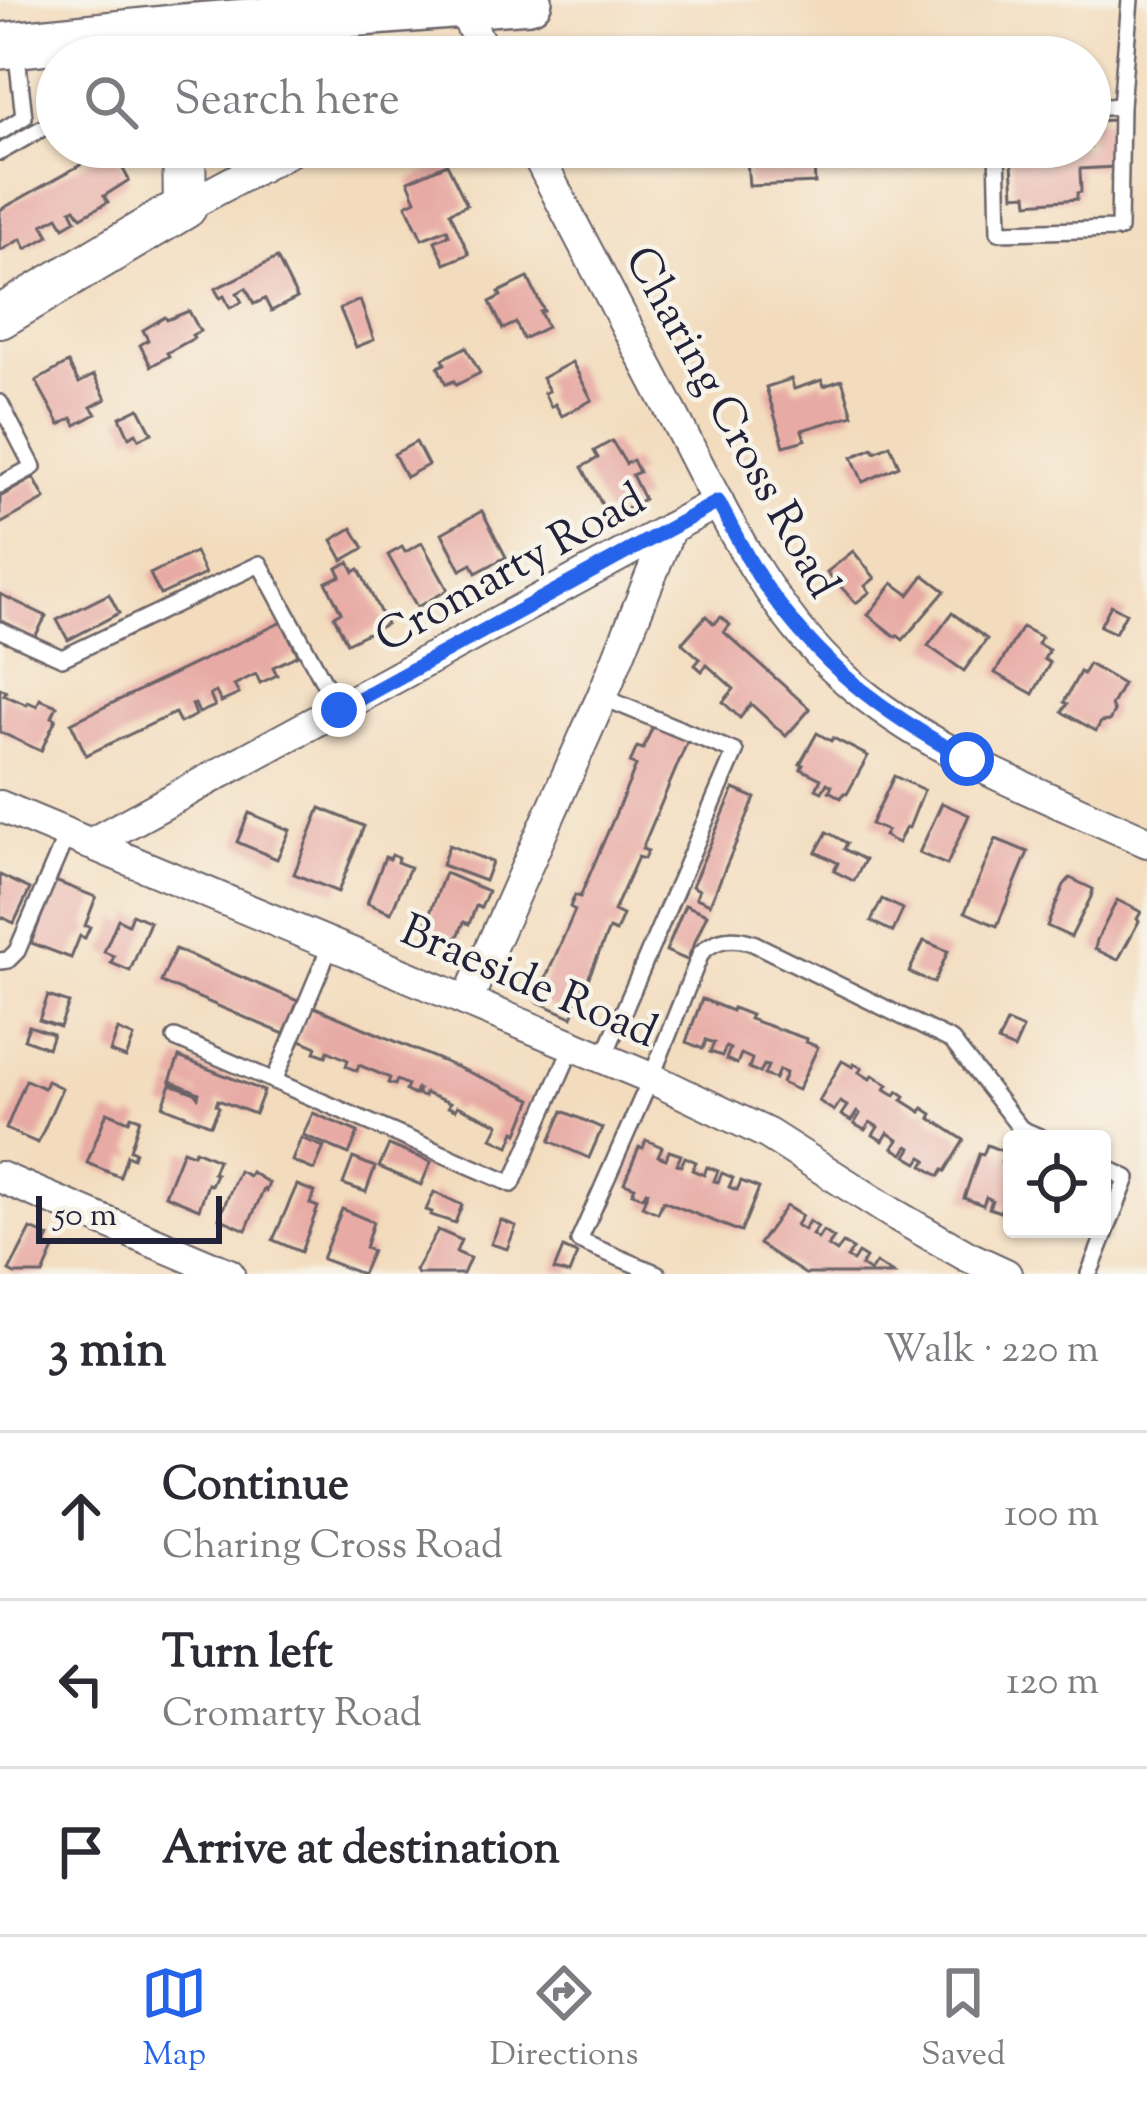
<!DOCTYPE html>
<html lang="en">
<head>
<meta charset="utf-8">
<style>
  :root { --surface:#fff; --page:#f7f7f7; --text:#2b2b33; --muted:#7c7c81; --line:#e1e1e2; --accent:#2563eb }
  body { margin:0; font-family:"Sorts Mill Goudy",serif; background:var(--page); color:var(--text) }
  .controls { position:absolute; right:36px; bottom:36px; display:grid; overflow:hidden; border-radius:12px; box-shadow:0 3px 9px #0004 }
  .controls button { width:108px; height:108px; display:grid; place-items:center; padding:0; border:0; border-bottom:3px solid var(--line); background:var(--surface); color:var(--text); font:60px sans-serif }
  .scale { position:absolute; left:36px; bottom:30px; width:186px; box-sizing:border-box; padding-left:12px; border:6px solid #22223b; border-top:0; font-size:33px; line-height:42px; white-space:nowrap; color:#22223b; -webkit-text-stroke:9px #f7f3e8; paint-order:stroke }
  .stop { position:absolute; width:36px; height:36px; margin:-27px; border:9px solid #2563eb; border-radius:50%; background:#fff }
  .stop.end { background:#2563eb; border-color:#fff; box-shadow:0 3px 12px #0008 }
  .list { margin:0; padding:0; list-style:none }
  h2 { display:flex; justify-content:space-between; align-items:center; height:156px; margin:0; padding:0 48px; font-size:51px }
  h2 small { font-size:39px; font-weight:400; color:var(--muted) }
  .list li { display:grid; grid-template-columns:78px 1fr auto; gap:36px; align-items:center; box-sizing:border-box; height:168px; padding:0 48px; border-top:3px solid var(--line) }
  .list b { display:block; font-size:45px; white-space:nowrap }
  .list p { margin:0; font-size:39px; white-space:nowrap; color:var(--muted) }
  .list em { font-size:39px; font-style:normal; color:var(--muted) }
  .icon { flex:none; width:66px; height:66px; fill:none; stroke:currentColor; stroke-width:2; stroke-linecap:round; stroke-linejoin:round }
  .map { position:relative; flex:none; width:1147px; height:1274px; overflow:hidden }
  .search { position:absolute; background:var(--surface); box-shadow:0 3px 9px #0004; left:36px; right:36px; top:36px; height:132px; display:flex; align-items:center; gap:30px; box-sizing:border-box; padding:0 42px; border-radius:66px; color:var(--muted); font-size:45px }
  .sheet { height:660px; background:var(--surface) }
  nav { display:flex; justify-content:space-around; align-items:center; box-sizing:border-box; height:168px; border-top:3px solid var(--line); background:var(--surface); font-size:33px; color:var(--muted) }
  nav a { display:grid; justify-items:center; gap:6px }
  nav .on { color:var(--accent) }
  .map>svg:first-child { display:block }
  .building { fill:#e7aaa4 }
  .lines { fill:none; stroke-linecap:round; stroke-linejoin:round }
  .lane-casing { stroke:#6b6368; stroke-width:20 }
  .street-casing { stroke:#6b6368; stroke-width:34 }
  .secondary-casing { stroke:#6b6368; stroke-width:46 }
  .primary-casing { stroke:#6b6368; stroke-width:50 }
  .lane { stroke:#fff; stroke-width:15 }
  .street { stroke:#fff; stroke-width:30 }
  .secondary { stroke:#fff; stroke-width:42 }
  .primary { stroke:#fff; stroke-width:45 }
  .route { stroke:#2563eb; stroke-width:15 }
  .labels { text-anchor:middle; stroke-width:9; stroke-linejoin:round; paint-order:stroke }
  .street-label { font-size:45px; fill:#22223b; stroke:#f7f3e8 }
</style>
</head>
<body>
<div class="map">
<svg width="1147" height="1274" viewBox="0 0 1147 1274">
  <rect width="100%" height="100%" fill="#f7f3e8"/>
  <filter id="ink" filterUnits="userSpaceOnUse"><feTurbulence type="fractalNoise" baseFrequency=".00833" numOctaves="2"/><feDisplacementMap in="SourceGraphic" scale="24" xChannelSelector="R" yChannelSelector="G"/><feConvolveMatrix kernelMatrix="1 2 1 2 8 2 1 2 1" color-interpolation-filters="sRGB"/></filter>
  <filter id="wash" filterUnits="userSpaceOnUse"><feTurbulence type="fractalNoise" baseFrequency=".004" numOctaves="4" result="noise"/><feDisplacementMap in="SourceGraphic" scale="48" xChannelSelector="R" yChannelSelector="G"/><feGaussianBlur stdDeviation="2.7" result="paint"/><feColorMatrix in="noise" values="0 0 0 0 0 0 0 0 0 0 0 0 0 0 0 0 0 1.4 0 .05"/><feComposite in="paint" operator="in"/></filter>
  <g filter="url(#wash)">
    <rect width="100%" height="100%" fill="#f3dcbd"/>
    <g id="blocks">
      <g class="building">
        <path d="M1113,120L1115,167L1080,169L1081,192L1077,193V199L1028,203L1027,194L1014,195L1011,147H1090V121Z"/>
        <path d="M96,147H106L107,150L111,147L129,180L104,196L108,202L81,217L75,208L71,210L76,220L64,227L58,217L43,225L49,236L26,249L21,239L0,251V210L93,158L89,151Z"/>
        <path d="M746,147H813L815,183L749,186Z"/>
        <path d="M447,164L467,205L450,212L469,254L445,264L435,241L449,235L447,229L422,239L406,205L416,200L408,181Z"/>
        <path d="M277,258L297,298L271,311L265,299L254,304L246,288L237,293L242,302L230,308L224,296L220,298L215,289Z"/>
        <path d="M528,278L544,311L540,312L547,327L523,339L516,323L503,329L490,302L501,296L499,292Z"/>
        <path d="M360,300L374,340L356,347L340,309Z"/>
        <path d="M189,311L200,331L192,335L194,338L167,353L169,356L151,366L140,345L148,340L143,330L165,317L167,320Z"/>
        <path d="M466,347L480,373L456,385L454,381L446,384L438,367L445,364L443,359Z"/>
        <path d="M572,362L592,400L562,416L555,404L551,407L544,393L549,391L542,378Z"/>
        <path d="M68,363L79,383L94,375L106,399L91,407L96,414L76,425L72,418L60,425L36,381Z"/>
        <path d="M791,379L794,389L822,380L824,386L842,380L853,415L802,430L805,440L784,446L766,387Z"/>
        <path d="M139,408L152,433L139,439L136,433L129,437L120,417Z"/>
        <path d="M612,441L626,464L633,460L639,472L632,475L644,499L609,518L582,467L598,458L594,451Z"/>
        <path d="M416,442L428,465L406,477L394,454Z"/>
        <path d="M890,445L899,466L863,482L852,457L873,448L875,452Z"/>
        <path d="M34,478L45,499L0,524V497Z"/>
        <path d="M482,511L506,557L476,573L472,564L461,570L442,533Z"/>
        <path d="M352,528L364,548L343,560L332,540Z"/>
        <path d="M422,543L448,590L417,607L388,555L402,547L405,552Z"/>
        <path d="M853,551L875,578L865,586L870,592L856,603L827,572Z"/>
        <path d="M195,552L205,574L160,595L150,574Z"/>
        <path d="M349,562L354,572L359,569L386,624L347,643L334,616L341,612L326,582L341,576L337,568Z"/>
        <path d="M924,575L945,591L903,640L897,635L896,637L868,615L893,583L909,595Z"/>
        <path d="M0,594L46,616L35,637L0,620Z"/>
        <path d="M109,594L119,613L68,640L57,620Z"/>
        <path d="M1111,605L1126,613L1115,633L1100,626Z"/>
        <path d="M952,613L987,639L964,671L928,646Z"/>
        <path d="M706,616L714,624L721,617L730,625L724,632L810,709L786,736L751,704L740,718L723,702L734,689L707,665L702,671L695,665L700,659L682,643Z"/>
        <path d="M282,622L298,655L273,667L277,675L260,683L256,674L234,685L239,694L221,702L216,692L210,695L215,706L199,713L195,704L192,705L196,715L180,723L175,713L86,755L71,723Z"/>
        <path d="M1022,627L1041,637L1038,644L1049,650L1044,659L1050,663L1033,694L995,673Z"/>
        <path d="M1089,664L1123,684L1111,706L1114,712L1109,721L1101,722L1096,731L1062,712L1067,704L1064,702L1080,672L1083,674Z"/>
        <path d="M0,688L6,691L4,695L27,705L28,702L37,706L40,699L57,706L52,717L56,719L41,751L0,732Z"/>
        <path d="M653,726L688,740L642,849L648,851L644,859L638,857L614,911L623,915L616,932L609,929L572,1017L536,1001L575,910L570,907L575,895L580,897L636,766L630,763L637,747L643,749Z"/>
        <path d="M817,733L831,741L833,738L868,756L847,794L844,793L841,798L829,791L832,786L827,783L822,792L816,789L821,779L801,769L803,765L800,764Z"/>
        <path d="M894,776L924,790L909,828L906,827L898,843L884,836L887,831L871,824Z"/>
        <path d="M734,789L755,798L710,904L696,898L699,890L692,886Z"/>
        <path d="M942,803L969,815L947,865L919,853Z"/>
        <path d="M320,808L364,826L338,892L294,874Z"/>
        <path d="M249,813L290,830L277,859L237,842Z"/>
        <path d="M827,832L847,843L844,849L865,860L854,881L834,871L838,863L816,852Z"/>
        <path d="M996,839L1028,852L997,926L965,912Z"/>
        <path d="M449,845L492,862L485,881L442,865Z"/>
        <path d="M392,855L398,858L397,862L410,867L391,913L367,903L385,857L390,859Z"/>
        <path d="M445,873L488,891L481,908L476,906L469,924L464,922L457,939L425,926Z"/>
        <path d="M0,875L30,889L14,923L0,916Z"/>
        <path d="M1070,878L1093,889L1091,897L1071,937L1047,926L1064,885Z"/>
        <path d="M55,881L96,897L85,926L90,927L85,938L80,936L71,958L31,943Z"/>
        <path d="M882,899L903,909L893,932L871,921Z"/>
        <path d="M1117,900L1141,912L1137,919L1139,921L1118,960L1095,949L1097,940Z"/>
        <path d="M685,905L707,914L687,960L666,951Z"/>
        <path d="M132,914L150,922L130,971L111,963L114,956L104,952L118,919L128,924Z"/>
        <path d="M924,941L948,951L934,983L909,972Z"/>
        <path d="M175,949L298,1001L284,1034L161,982Z"/>
        <path d="M48,996L69,1003L60,1027L39,1020Z"/>
        <path d="M702,999L732,1011L733,1008L751,1015L749,1019L807,1039L806,1042L818,1047L798,1090L782,1083L786,1073L779,1070L775,1079L764,1075L768,1066L764,1065L760,1073L749,1068L752,1059L741,1054L737,1064L726,1059L730,1049L726,1047L722,1056L710,1052L714,1043L706,1040L703,1049L686,1042Z"/>
        <path d="M312,1006L532,1099L518,1133L515,1131L509,1146L492,1138L499,1124L457,1106L455,1110L448,1107L450,1103L425,1093L424,1097L417,1095L419,1090L417,1089L414,1095L406,1091L408,1085L397,1080L395,1085L388,1083L390,1078L359,1065L357,1071L346,1066L348,1060L328,1051L326,1056L315,1052L317,1047L298,1039Z"/>
        <path d="M1007,1022L1023,1029L1014,1049L998,1042Z"/>
        <path d="M29,1026L53,1034L48,1048L24,1039Z"/>
        <path d="M118,1030L134,1037L126,1058L110,1052Z"/>
        <path d="M179,1057L264,1091L255,1114L218,1100L216,1105L219,1107L211,1125L163,1106L171,1084L195,1093L198,1097L199,1093L170,1081Z"/>
        <path d="M842,1061L853,1067L854,1064L862,1068L859,1072L870,1079L873,1075L880,1080L888,1085L885,1089L895,1095L898,1091L905,1096L902,1100L921,1112L923,1108L932,1114L930,1118L964,1140L945,1171L943,1170L939,1176L923,1166L927,1160L922,1157L918,1163L906,1156L911,1148L908,1146L903,1154L893,1148L898,1140L888,1133L883,1141L873,1135L878,1127L870,1122L865,1130L854,1124L860,1114L857,1112L851,1121L841,1115L847,1106L840,1102L834,1111L819,1101Z"/>
        <path d="M26,1080L44,1088L47,1081L62,1088L38,1143L6,1129Z"/>
        <path d="M563,1111L602,1128L589,1158L550,1141Z"/>
        <path d="M107,1112L129,1121L131,1116L140,1119L130,1150L135,1152L133,1158L127,1155L120,1177L87,1163Z"/>
        <path d="M313,1113L358,1132L349,1154L303,1135Z"/>
        <path d="M301,1138L324,1147L314,1170L292,1161Z"/>
        <path d="M646,1140L662,1147L658,1156L666,1159L669,1151L681,1155L677,1164L681,1166L685,1157L696,1162L692,1170L704,1175L707,1167L718,1171L714,1181L718,1182L722,1173L733,1178L729,1187L737,1190L741,1181L759,1188L741,1232L663,1201L658,1213L642,1206L648,1192L646,1191L643,1197L632,1193L635,1187L624,1183L639,1147L643,1148Z"/>
        <path d="M389,1145L431,1162L421,1185L379,1167Z"/>
        <path d="M987,1145L1005,1152L1001,1162L1003,1163L1007,1154L1012,1156V1218L1005,1215L1008,1206L1003,1204L1000,1212L989,1208L992,1200L986,1197L983,1205L964,1198L979,1154L983,1155Z"/>
        <path d="M183,1150L193,1154L195,1150L218,1160L213,1173L216,1174L211,1185L208,1184L199,1209L165,1195Z"/>
        <path d="M353,1158L375,1167L366,1192L343,1184Z"/>
        <path d="M239,1171L249,1176L251,1172L269,1183L266,1191L264,1189L246,1230L219,1218Z"/>
        <path d="M297,1185L315,1192L310,1204L318,1207L301,1252L273,1240Z"/>
        <path d="M434,1192L462,1205L455,1223L431,1215L432,1212L426,1210Z"/>
        <path d="M786,1206L802,1216L796,1225L804,1230L809,1221L818,1227L812,1235L818,1239L823,1231L834,1238L828,1246L837,1252L843,1243L853,1249L847,1258L853,1261L858,1253L866,1258L861,1266L870,1272L876,1263L893,1274H805L759,1244Z"/>
        <path d="M342,1209L373,1222L365,1248L372,1251L362,1274L322,1259Z"/>
        <path d="M501,1220L516,1226L507,1249L491,1244Z"/>
        <path d="M31,1229L49,1237L45,1245L54,1249L43,1274H15L9,1271Z"/>
        <path d="M438,1230L461,1240L456,1252L470,1258L463,1274H418L415,1271Z"/>
        <path d="M563,1248L577,1254L569,1274L554,1270Z"/>
      </g>
    </g>
  </g>
  <g filter="url(#ink)">
    <use href="#blocks" fill-opacity="0" stroke="#6b6368" stroke-width="3"/>
    <g class="lines">
      <g class="lane-casing">
        <g id="lane">
          <path d="M1090,108L1121,106"/>
          <path d="M0,132L24,117L16,47"/>
          <path d="M997,147L999,232L1119,229L1121,106L1130,0"/>
          <path d="M0,152L57,120"/>
          <path d="M0,403L33,467L0,485"/>
          <path d="M0,630L62,658L260,564L339,710"/>
          <path d="M602,697L735,752L603,1059"/>
          <path d="M0,961L8,960L17,951L67,834"/>
          <path d="M175,1038L512,1184L572,1047"/>
          <path d="M274,1081L331,944"/>
          <path d="M658,1274L579,1241L651,1078L701,953C716,938 733,936 753,943L952,1041L1021,1129L1044,1139"/>
          <path d="M1089,1274L1127,1178L1102,1166"/>
        </g>
      </g>
      <g class="street-casing">
        <g id="street">
          <path d="M458,0L487,57"/>
          <path d="M533,147C579,236 626,325 672,413C723,512 770,618 858,690C942,759 1050,797 1147,842"/>
          <path d="M185,207L297,147"/>
          <path d="M0,806L651,1078L768,1134L892,1213L967,1256L1006,1274"/>
          <path d="M90,844L718,502"/>
          <path d="M467,1001L602,697L670,528"/>
          <path d="M0,1177L229,1274"/>
        </g>
      </g>
      <g class="secondary-casing">
        <g id="secondary">
          <path d="M184,57V27"/>
          <path d="M0,317L185,207L184,147"/>
        </g>
      </g>
      <g class="primary-casing">
        <path id="primary" d="M0,46L184,27L529,0"/>
      </g>
      <use href="#lane" class="lane"/>
      <use href="#street" class="street"/>
      <use href="#secondary" class="secondary"/>
      <use href="#primary" class="primary"/>
    </g>
  </g>
  <g class="lines" filter="url(#ink)">
    <path class="route" d="M339,710L718,502C733,529 746,558 764,584C821,666 880,711 967,759"/>
  </g>
  <g class="labels">
    <g class="street-label">
      <text transform="translate(734 421) rotate(61)" y="16">Charing Cross Road</text>
      <text transform="translate(509 566) rotate(-29)" y="16">Cromarty Road</text>
      <text transform="translate(530 979) rotate(23)" y="16">Braeside Road</text>
    </g>
  </g>
</svg>
<div class="controls">
<button><svg class="icon" aria-label="locate" viewBox="0 0 24 24"><circle cx="12" cy="12" r="6"/><path d="M12 2v4M12 18v4M2 12h4M18 12h4"/></svg></button>
</div>
<div class="scale">50 m</div>
<div class="stop" style="left:967px;top:759px"></div>
<div class="stop end" style="left:339px;top:710px"></div>
<div class="search"><svg class="icon" aria-label="search" viewBox="0 0 24 24"><circle cx="10" cy="10" r="6"/><path d="M15 15l6 6"/></svg>Search here</div>
</div>
<section class="sheet">
<h2>3 min<small>Walk · 220 m</small></h2>
<ul class="list">
<li><svg class="icon" aria-label="ahead" viewBox="0 0 24 24"><path d="M12 20V5M6 11l6-6 6 6"/></svg><div><b>Continue</b><p>Charing Cross Road</p></div><em>100 m</em></li>
<li><svg class="icon" aria-label="left" viewBox="0 0 24 24"><path d="M17 20v-9H6M10 6l-5 5 5 5"/></svg><div><b>Turn left</b><p>Cromarty Road</p></div><em>120 m</em></li>
<li><svg class="icon" aria-label="arrive" viewBox="0 0 24 24"><path d="M6 21V4h12l-3 4 3 4H6"/></svg><div><b>Arrive at destination</b></div></li>
</ul>
</section>
<nav>
<a class="on"><svg class="icon" aria-label="map" viewBox="0 0 24 24"><path d="M3 6l6-2 6 2 6-2v14l-6 2-6-2-6 2zM9 4v14M15 6v14"/></svg>Map</a>
<a><svg class="icon" aria-label="directions" viewBox="0 0 24 24"><path d="M12 3l9 9-9 9-9-9zM9 14v-3h6M13 9l2 2-2 2"/></svg>Directions</a>
<a><svg class="icon" aria-label="saved" viewBox="0 0 24 24"><path d="M7 4h10v16l-5-4-5 4z"/></svg>Saved</a>
</nav>
</body>
</html>
